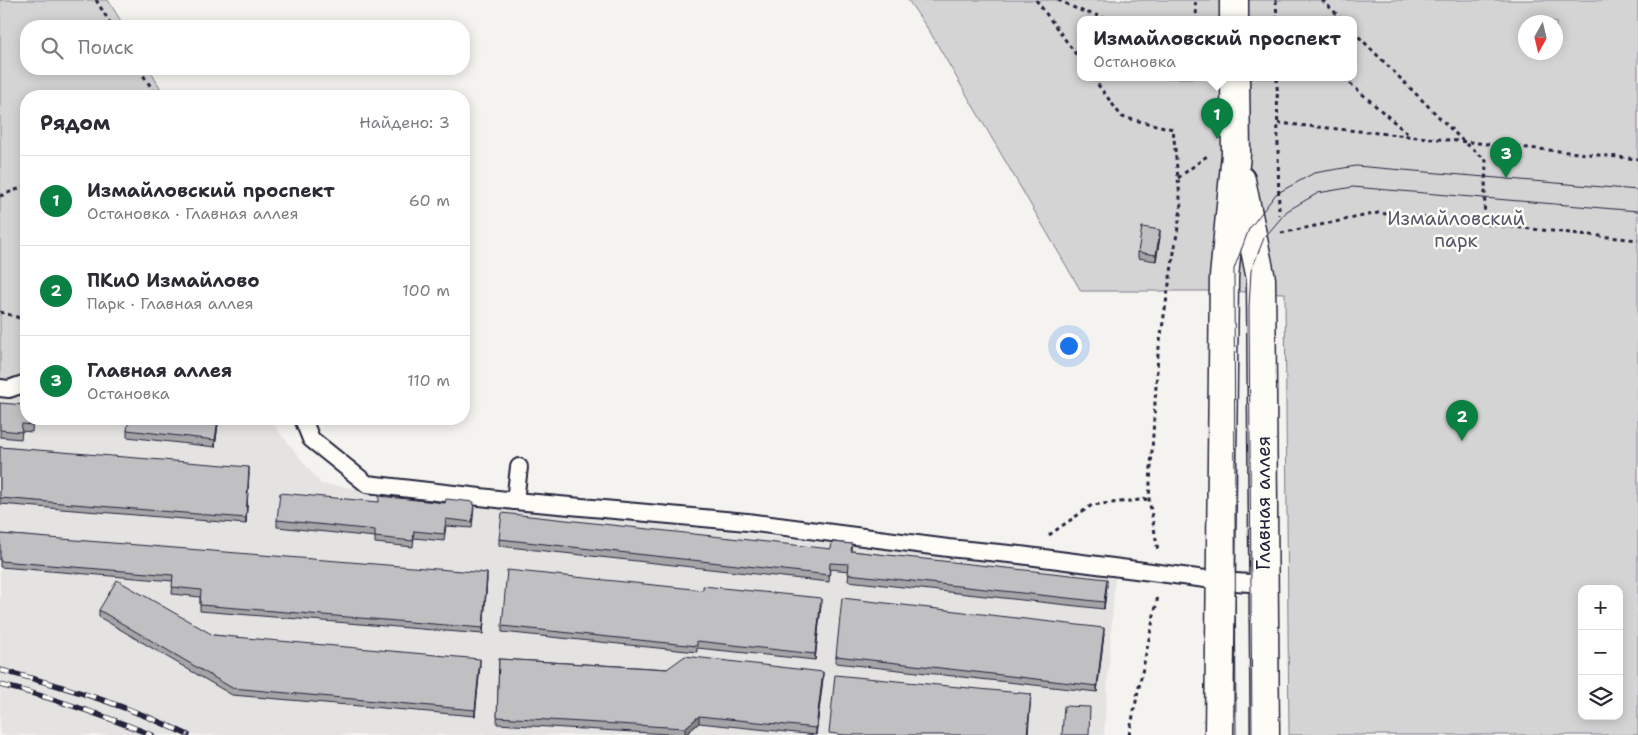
<!DOCTYPE html>
<html lang="ru">
<head>
<meta charset="utf-8">
<style>
  :root { --surface:#fff; --page:#f2f2f3; --text:#2b2b33; --muted:#7c7c81; --line:#e1e1e2; --accent:#0b8043 }
  body { margin:0; font-family:"Shantell Sans",sans-serif; background:var(--page); color:var(--text) }
  .controls { position:absolute; right:15px; bottom:15px; display:grid; overflow:hidden; border-radius:10px; box-shadow:0 2px 12px #0003 }
  .controls button { width:45px; height:45px; display:grid; place-items:center; padding:0; border:0; border-bottom:1px solid var(--line); background:var(--surface); color:var(--text); font:25px sans-serif }
  .compass { position:absolute; left:1518px; top:15px; width:45px; height:45px; border-radius:50%; background:var(--surface); box-shadow:0 2px 12px #0003; rotate:188deg }
  .you { position:absolute; left:1068px; top:345px; width:18px; height:18px; margin:-12px; border:4px solid #fff; border-radius:50%; background:#1a73e8; box-shadow:0 0 0 8px #1a73e833 }
  .badge { display:grid; place-items:center; width:32px; height:32px; border-radius:50%; background:var(--accent); color:#fff; font-size:16px; font-weight:700 }
  .pin { position:absolute; translate:-50% -41px; filter:drop-shadow(0 1px 2px #0008) }
  .pin::after { content:''; position:absolute; top:26px; width:18px; height:15px; background:inherit; clip-path:polygon(0 0,100% 0,50% 100%) }
  .popup { position:absolute; left:1077px; top:16px; width:280px; height:65px; box-sizing:border-box; display:grid; place-content:center; border-radius:10px; background:var(--surface); filter:drop-shadow(0 1px 4px #0005); font-size:16px; white-space:nowrap; color:var(--muted) }
  .popup b { font-size:19px; color:var(--text) }
  .popup::after { content:''; position:absolute; left:50%; top:100%; margin-left:-10px; border:10px solid transparent; border-top-color:var(--surface) }
  .list { margin:0; padding:0; list-style:none }
  h2 { display:flex; justify-content:space-between; align-items:center; height:65px; margin:0; padding:0 20px; font-size:21px }
  h2 small { font-size:16px; font-weight:400; color:var(--muted) }
  .list li { display:grid; grid-template-columns:32px 1fr auto; gap:15px; align-items:center; box-sizing:border-box; height:90px; padding:0 20px; border-top:1px solid var(--line) }
  .list b { display:block; font-size:19px; white-space:nowrap }
  .list p { margin:0; font-size:16px; white-space:nowrap; color:var(--muted) }
  .list em { font-size:16px; font-style:normal; color:var(--muted) }
  .icon { flex:none; width:28px; height:28px; fill:none; stroke:currentColor; stroke-width:2; stroke-linecap:round; stroke-linejoin:round }
  .map { position:relative; flex:none; width:1638px; height:735px; overflow:hidden }
  .search { position:absolute; background:var(--surface); box-shadow:0 2px 12px #0003; left:20px; top:20px; width:450px; height:55px; display:flex; align-items:center; gap:12px; box-sizing:border-box; padding:0 18px; border-radius:20px; color:var(--muted); font-size:19px }
  .panel { position:absolute; background:var(--surface); box-shadow:0 2px 12px #0003; left:20px; top:90px; width:450px; height:335px; border-radius:20px }
  .map>svg:first-child { display:block }
  .built { fill:#e4e3e2 }
  .green { fill:#d5d4d5; stroke:#7c7b88; fill-rule:evenodd }
  .lines { fill:none; stroke-linecap:round; stroke-linejoin:round }
  .service-casing { stroke:#22223b; stroke-width:20 }
  .secondary-casing { stroke:#22223b; stroke-width:31 }
  .path { stroke:#22223b; stroke-width:3; stroke-dasharray:4 4; stroke-linecap:butt }
  .service { stroke:#fdfcf7; stroke-width:16 }
  .secondary { stroke:#fdfcf7; stroke-width:28 }
  .tram { stroke:#22223b; stroke-width:1 }
  .rail-casing { stroke:#22223b; stroke-width:5.5 }
  .rail { stroke:#fdfcf7; stroke-width:4; stroke-dasharray:11; stroke-linecap:butt }
  .wall { fill:#a5a4a7; stroke:#22223b }
  .shaded-wall { fill:#868688; stroke:#22223b }
  .building { fill:#c0bfc2; stroke:#22223b }
  .labels { text-anchor:middle; stroke-width:5; stroke-linejoin:round; paint-order:stroke }
  .park-label { font-size:19px; fill:#585769; stroke:#fdfcf7 }
  .street-label { font-size:19px; fill:#22223b; stroke:#fdfcf7 }
</style>
</head>
<body>
<div class="map">
<svg width="1638" height="735" viewBox="0 0 1638 735">
  <rect width="100%" height="100%" fill="#f4f3ef"/>
  <filter id="ink" filterUnits="userSpaceOnUse"><feTurbulence type="fractalNoise" baseFrequency=".02" numOctaves="2"/><feDisplacementMap in="SourceGraphic" scale="10" xChannelSelector="R" yChannelSelector="G"/><feConvolveMatrix kernelMatrix="1 2 1 2 8 2 1 2 1" color-interpolation-filters="sRGB"/></filter>
  <g filter="url(#ink)">
    <path class="built" d="M26,390V419H269L321,484L492,505L1115,575L1104,735H0V394Z"/>
    <g class="green">
      <path d="M0,0H108L124,26H26V69H149L165,96H26V375L9,381H0Z"/>
      <path d="M908,0H1638V735H1289L1285,293L1209,291H1081L930,32ZM1081,20H1353V78H1081ZM1526,22H1556V52H1526ZM1582,589H1619V716H1582Z"/>
    </g>
    <g class="lines">
      <g class="service-casing">
        <g id="service">
          <path d="M0,388L9,389L26,383"/>
          <path d="M303,419L311,439L367,484L515,501L747,522L948,548L1020,555L1221,581L1264,584"/>
          <path d="M515,501L519,467"/>
        </g>
      </g>
      <g class="secondary-casing">
        <g id="secondary">
          <path d="M1234,0V20"/>
          <path d="M1241,180L1261,279L1265,735"/>
          <path d="M1219,735L1224,277L1236,154L1235,78"/>
        </g>
      </g>
      <g class="path">
        <path d="M96,0L112,26"/>
        <path d="M1036,0L1081,61"/>
        <path d="M1058,0L1079,10L1112,20"/>
        <path d="M1276,0L1277,20"/>
        <path d="M1322,0L1343,20"/>
        <path d="M1195,20H1197L1195,0"/>
        <path d="M1353,31L1463,141L1486,160L1484,224"/>
        <path d="M139,69L157,96"/>
        <path d="M1093,78L1122,117L1173,129L1181,208L1158,354L1149,499L1158,551"/>
        <path d="M1277,78L1279,215"/>
        <path d="M1344,78L1409,135"/>
        <path d="M1278,123L1638,159"/>
        <path d="M1178,178L1207,156"/>
        <path d="M0,196L26,186"/>
        <path d="M1281,233L1378,213L1638,240"/>
        <path d="M0,312L17,317L26,324"/>
        <path d="M1049,535L1092,505L1149,499"/>
        <path d="M1129,735L1158,596"/>
      </g>
      <use href="#service" class="service"/>
      <use href="#secondary" class="secondary"/>
      <g class="tram">
        <path d="M1236,735L1234,269L1249,229L1276,194L1314,173L1356,166L1638,190"/>
        <path d="M1252,735L1249,307L1251,271L1264,238L1287,211L1318,193L1353,187L1638,211"/>
      </g>
      <g class="rail-casing">
        <g id="rail">
          <path d="M0,670C64,686 129,706 188,735"/>
          <path d="M0,685C52,697 102,715 152,735"/>
        </g>
      </g>
      <use href="#rail" class="rail"/>
    </g>
    <g class="wall">
      <path d="M1160,237L1156,261L1138,258V252Z"/>
      <path d="M0,403L26,419H33L32,432L22,431L21,439L0,437Z"/>
      <path d="M218,424L215,447L127,437V430Z"/>
      <path d="M0,447L249,473L246,524L0,504Z"/>
      <path d="M379,502L474,508L472,528L446,526L444,541L414,538L413,547L375,543V537L277,527V520Z"/>
      <path d="M0,534L487,579L483,634L200,611V597L172,594L173,581L0,567Z"/>
      <path d="M499,539L852,551L1107,585L1104,609L848,581L849,571L830,569L829,582L499,546Z"/>
      <path d="M821,605L815,660L697,648V652L502,632V626Z"/>
      <path d="M99,610L213,635L480,666L475,716L232,695L99,617Z"/>
      <path d="M1104,634L1097,692L836,663V656Z"/>
      <path d="M499,659L823,678L816,735L699,723L685,735L497,724Z"/>
    </g>
    <g class="shaded-wall">
      <path d="M1160,230V237L1156,261V255Z"/>
      <path d="M218,419V424L215,447V440Z"/>
      <path d="M249,467V473L246,524V518Z"/>
      <path d="M487,573V579L483,634V628Z"/>
      <path d="M1107,579V585L1104,609V602Z"/>
      <path d="M821,598V605L815,660V654Z"/>
      <path d="M1104,628V634L1097,692V686Z"/>
      <path d="M480,659V666L475,716V710Z"/>
      <path d="M823,672V678L816,735V728Z"/>
      <path d="M1031,694L1028,735H1027Z"/>
      <path d="M699,716V723L685,735V728Z"/>
    </g>
    <g class="building">
      <path d="M1142,227L1160,230L1156,255L1138,252Z"/>
      <path d="M0,403L26,405V419H32V425L22,424L21,432L0,430Z"/>
      <path d="M129,419H218L215,440L127,430Z"/>
      <path d="M0,447L249,467L246,518L0,498Z"/>
      <path d="M280,493L379,502V496L445,503L446,499L474,502L472,522L446,519L444,534L414,531L413,541L375,537V530L277,520Z"/>
      <path d="M502,513L831,549L832,542L852,544L851,551L1107,579L1104,602L848,574L849,564L830,563L829,575L499,539Z"/>
      <path d="M0,534L487,573L483,628L200,605L201,590L172,587L173,575L0,561Z"/>
      <path d="M507,570L703,590V586L821,598L815,654L697,641V646L502,626Z"/>
      <path d="M117,580L213,635L480,659L475,710L232,688L99,610Z"/>
      <path d="M842,598L1104,628L1097,686L836,656Z"/>
      <path d="M685,656L823,672L816,728L699,716L685,728L497,717L499,659L667,669Z"/>
      <path d="M835,675L1031,694L1027,735H845L829,733Z"/>
      <path d="M1064,706L1090,707L1089,735H1062Z"/>
    </g>
  </g>
  <g class="labels">
    <g class="park-label">
      <text x="1456" y="225">Измайловский<tspan x="1456" dy="22">парк</tspan></text>
    </g>
    <g class="street-label">
      <text transform="translate(1263 503) rotate(-90)" y="7">Главная аллея</text>
    </g>
  </g>
</svg>
<div class="controls">
<button>+</button>
<button>−</button>
<button><svg class="icon" aria-label="layers" viewBox="0 0 24 24"><path d="M12 4l9 5-9 5-9-5zM3 14l9 5 9-5"/></svg></button>
</div>
<svg class="compass" viewBox="-18 -18 36 36"><path d="M0-13l5 13h-10z" fill="#e53935"/><path d="M0 13l5-13h-10z" fill="#7c7c81"/></svg>
<div class="you"></div>
<div class="pin badge" style="left:1217px;top:139px">1</div>
<div class="popup"><b>Измайловский проспект</b>Остановка</div>
<div class="pin badge" style="left:1462px;top:441px">2</div>
<div class="pin badge" style="left:1506px;top:178px">3</div>
<div class="search"><svg class="icon" aria-label="search" viewBox="0 0 24 24"><circle cx="10" cy="10" r="6"/><path d="M15 15l6 6"/></svg>Поиск</div>
<section class="panel">
<h2>Рядом<small>Найдено: 3</small></h2>
<ul class="list">
<li><span class="badge">1</span><div><b>Измайловский проспект</b><p>Остановка · Главная аллея</p></div><em>60 m</em></li>
<li><span class="badge">2</span><div><b>ПКиО Измайлово</b><p>Парк · Главная аллея</p></div><em>100 m</em></li>
<li><span class="badge">3</span><div><b>Главная аллея</b><p>Остановка</p></div><em>110 m</em></li>
</ul>
</section>
</div>
</body>
</html>
